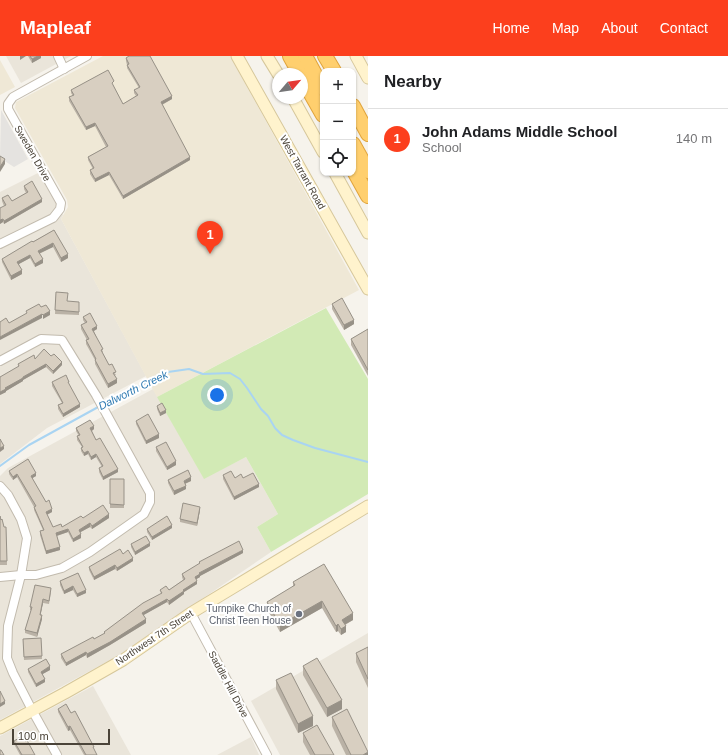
<!DOCTYPE html>
<html lang="en">
<head>
<meta charset="utf-8">
<style>
  :root { --surface:#fff; --page:#f2f2f2; --text:#202124; --muted:#757577; --line:#e0e0e0; --accent:#fc3f1d }
  body { margin:0; font-family:Helvetica,sans-serif; background:var(--page); color:var(--text) }
  .controls { position:absolute; right:12px; top:12px; display:grid; overflow:hidden; border-radius:8px; box-shadow:0 1px 3px #0004 }
  .controls button { width:36px; height:36px; display:grid; place-items:center; padding:0; border:0; border-bottom:1px solid var(--line); background:var(--surface); color:var(--text); font:20px sans-serif }
  .compass { position:absolute; left:272px; top:12px; width:36px; height:36px; border-radius:50%; background:var(--surface); box-shadow:0 1px 3px #0004; rotate:61deg }
  .scale { position:absolute; left:12px; bottom:10px; width:98px; box-sizing:border-box; padding-left:4px; border:2px solid #4b4439; border-top:0; font-size:11px; line-height:14px; white-space:nowrap; color:#4b4439; -webkit-text-stroke:3px #fff; paint-order:stroke }
  .you { position:absolute; left:217px; top:339px; width:14px; height:14px; margin:-10px; border:3px solid #fff; border-radius:50%; background:#1a73e8; box-shadow:0 0 0 6px #1a73e833 }
  .badge { display:grid; place-items:center; width:26px; height:26px; border-radius:50%; background:var(--accent); color:#fff; font-size:13px; font-weight:700 }
  .pin { position:absolute; translate:-50% -33px; filter:drop-shadow(0 1px 2px #0008) }
  .pin::after { content:''; position:absolute; top:21px; width:14px; height:12px; background:inherit; clip-path:polygon(0 0,100% 0,50% 100%) }
  .list { margin:0; padding:0; list-style:none }
  h2 { display:flex; justify-content:space-between; align-items:center; height:52px; margin:0; padding:0 16px; font-size:17px }
  h2 small { font-size:13px; font-weight:400; color:var(--muted) }
  .list li { display:grid; grid-template-columns:26px 1fr auto; gap:12px; align-items:center; box-sizing:border-box; height:60px; padding:0 16px; border-top:1px solid var(--line) }
  .list b { display:block; font-size:15px; white-space:nowrap }
  .list p { margin:0; font-size:13px; white-space:nowrap; color:var(--muted) }
  .list em { font-size:13px; font-style:normal; color:var(--muted) }
  .icon { flex:none; width:22px; height:22px; fill:none; stroke:currentColor; stroke-width:2; stroke-linecap:round; stroke-linejoin:round }
  .map { position:relative; flex:none; width:368px; height:699px; overflow:hidden }
  header { display:flex; align-items:center; gap:24px; box-sizing:border-box; height:56px; padding:0 20px; background:var(--accent); color:#fff }
  header strong { font-size:19px }
  nav { display:flex; gap:22px; margin-inline-start:auto; font-size:14px }
  main { display:flex }
  aside { flex:1; background:var(--surface) }
  .map>svg:first-child { display:block }
  .residential { fill:#eae5da }
  .education { fill:#efe8d6 }
  .green { fill:#d2eab5 }
  .parking { fill:#e5e3e0 }
  .lines { fill:none; stroke-linecap:round; stroke-linejoin:round }
  .stream { stroke:#a9d4f2; stroke-width:2 }
  .street-casing { stroke:#c2bbae; stroke-width:10 }
  .secondary-casing { stroke:#d6c79b; stroke-width:13 }
  .highway-casing { stroke:#e0a43c; stroke-width:16 }
  .street { stroke:#fff; stroke-width:8 }
  .secondary { stroke:#fff3cd; stroke-width:11 }
  .highway { stroke:#ffcf6e; stroke-width:14 }
  .wall { fill:#bab2a6 }
  .shaded-wall { fill:#979187 }
  .building { fill:#d8cfc1; stroke:#979187 }
  .worship-dot { fill:#6b7280; stroke:#fff; stroke-width:1.5 }
  .labels { text-anchor:middle; stroke-width:4; stroke-linejoin:round; paint-order:stroke }
  .street-label { font-size:10px; fill:#4b4439; stroke:#fff }
  .worship-label { font-size:10px; fill:#5b616d; stroke:#fff; text-anchor:end }
  .water-label { font-size:11px; font-style:italic; fill:#2e7ab2; stroke:#fff }
</style>
</head>
<body>
<header>
<strong>Mapleaf</strong>
<nav><a>Home</a><a>Map</a><a>About</a><a>Contact</a></nav>
</header>
<main>
<div class="map">
<svg width="368" height="699" viewBox="0 0 368 699">
  <rect width="100%" height="100%" fill="#f6f3ec"/>
  <g class="residential">
    <path d="M6,0H71L21,27Z"/>
    <path d="M38,117L63,159L61,163L146,320L47,372L0,408V136Z"/>
    <path d="M153,333L204,422L246,401L278,458L257,471L271,496L121,598L0,664V420L8,412Z"/>
    <path d="M368,577V699H280L251,645Z"/>
    <path d="M93,630L131,699H0V680Z"/>
    <path d="M251,681L259,699H217Z"/>
  </g>
  <g class="education">
    <path d="M103,0H230L359,234L157,341L61,163L68,151L67,144L15,52L16,46Z"/>
    <path d="M0,4L15,31L0,39Z"/>
  </g>
  <path class="green" d="M326,252L368,323V438L271,496L257,471L278,458L246,401L204,423L157,341Z"/>
  <path class="parking" d="M1,54L28,103L14,111L0,102Z"/>
  <g class="lines">
    <g class="stream">
      <path d="M104,348L168,316L189,313L203,318L230,317L240,323L247,332L261,353L268,360L275,372L282,379L293,384L315,392L368,406"/>
      <path d="M0,410L29,389L100,350"/>
    </g>
    <g class="street-casing">
      <g id="street">
        <path d="M58,0L64,13"/>
        <path d="M0,188L53,162L60,153L61,147L8,53V48L13,41L87,0"/>
        <path d="M0,305L41,283L62,284L96,339L150,437V446L144,458L90,496L62,512L36,519H21L0,521"/>
        <path d="M0,430L8,439L21,463L27,482L21,519L8,570L7,602L13,617L32,654L57,699"/>
        <path d="M191,557L267,699"/>
      </g>
    </g>
    <g class="secondary-casing">
      <g id="secondary">
        <path d="M237,0L368,233"/>
        <path d="M267,0L278,18"/>
        <path d="M356,0L368,22"/>
        <path d="M293,42L323,96"/>
        <path d="M335,117L368,177"/>
        <path d="M0,672L65,637L123,604L191,557L368,450"/>
      </g>
    </g>
    <g class="highway-casing">
      <g id="highway">
        <path d="M290,0L300,18"/>
        <path d="M305,0L323,33"/>
        <path d="M325,0L334,15"/>
        <path d="M302,22L323,59"/>
        <path d="M353,50L368,78"/>
        <path d="M353,88L368,115"/>
        <path d="M353,113L368,140"/>
      </g>
    </g>
    <use href="#street" class="street"/>
    <use href="#secondary" class="secondary"/>
    <use href="#highway" class="highway"/>
  </g>
  <g class="wall">
    <path d="M28,0H41V2L32,7Z"/>
    <path d="M126,2L172,43L162,49L190,104L123,143L109,119L95,126L90,118V114L93,113L88,104V101L106,91L95,70L86,74L69,45V41L73,40L71,37V34L114,29H113L123,48L136,40L134,37V34L139,32L127,12V9L126,5Z"/>
    <path d="M24,130L42,146L4,168L3,166L0,168L4,150L2,145V142L12,145L26,137L24,133Z"/>
    <path d="M54,174L68,202L61,206L53,191L39,198L43,207L35,211L30,202L19,208L22,218L11,224L2,206V203Z"/>
    <path d="M56,236L68,246H79V259L55,258Z"/>
    <path d="M332,248L354,268L344,274L332,253Z"/>
    <path d="M83,261L97,273L94,275L103,296H102L109,309L116,319H115L117,327L108,332L95,308V304L86,288V284H87L81,273V269L85,267L83,264Z"/>
    <path d="M368,273V320L351,289V283Z"/>
    <path d="M51,300L62,309L53,318L46,311L23,324V325L6,335V336L0,339L18,311V308L35,303Z"/>
    <path d="M52,326L69,328L80,351L63,361L58,353V349L62,347L52,330Z"/>
    <path d="M157,350L166,357L160,360L157,353Z"/>
    <path d="M136,365L159,382L146,388L136,368Z"/>
    <path d="M76,372L94,373L92,375L96,384L118,416L103,424L99,416V412L102,411L96,401L91,404L88,398L84,400L81,395V392L82,391L77,384V380H79L76,375Z"/>
    <path d="M156,391L176,409L167,414L156,395Z"/>
    <path d="M9,415L36,420L32,422L46,446L52,456L47,459L53,471H62L83,462H109L92,473L90,471L80,476L81,482L73,486L68,476L57,480L60,494L46,498L40,479V475L43,474L34,454V451L17,421L13,424L9,418Z"/>
    <path d="M223,419L235,422H243L259,431L234,444L223,423Z"/>
    <rect x="110" y="423" width="14" height="29"/>
    <path d="M168,424L191,425L185,428L186,433L174,439L168,427Z"/>
    <path d="M200,454L197,470L180,466V463Z"/>
    <path d="M0,460L1,464L4,471H6L7,509H0Z"/>
    <path d="M172,472L152,484L147,476V473Z"/>
    <path d="M131,488L150,490L135,499L131,491Z"/>
    <path d="M243,497L200,520V521L196,523L197,528L184,536V538L169,549L167,546L143,559L146,567L110,589L87,602L86,599L66,610L61,602V598L94,583L104,578V576L161,538L160,534H169L183,524L182,521V518L199,508V506Z"/>
    <path d="M123,498L133,505L117,515L115,513L94,524L89,514V511Z"/>
    <path d="M78,517L86,537L77,541L73,534L64,538L60,529V525Z"/>
    <path d="M293,526L353,564L345,569L346,576L341,579L338,575L336,576L322,552L280,576L267,553V546L293,531Z"/>
    <path d="M51,536L49,548L43,547L40,559L42,563L37,581L25,577V574L31,554H30V551Z"/>
    <path d="M41,582L42,603L24,604L23,583Z"/>
    <path d="M368,591V632L356,606V597Z"/>
    <path d="M303,610L342,653L327,661L303,619Z"/>
    <path d="M28,613L50,614L42,618L45,626L36,631L28,616Z"/>
    <path d="M276,624L313,670L298,677L276,633Z"/>
    <path d="M58,653L71,657L97,699H84L70,674L68,675L58,656Z"/>
    <path d="M332,661L368,699H346L332,670Z"/>
    <path d="M303,677L334,699H310L303,686Z"/>
    <path d="M14,685L35,699H20L14,688Z"/>
  </g>
  <g class="shaded-wall">
    <path d="M20,0H26L20,4Z"/>
    <path d="M38,0H41V2L32,7V3Z"/>
    <path d="M172,40V43L161,49V46Z"/>
    <path d="M95,67V70L86,74V71Z"/>
    <path d="M190,101V104L123,143V140Z"/>
    <path d="M5,103V108L0,116V111Z"/>
    <path d="M109,116V119L95,126V123Z"/>
    <path d="M42,143V146L4,168V165Z"/>
    <path d="M3,163V166L0,168V164Z"/>
    <path d="M53,187V191L38,198V195Z"/>
    <path d="M68,198V202L61,206V202Z"/>
    <path d="M30,199V202L17,209V206Z"/>
    <path d="M43,203V207L35,211V208Z"/>
    <path d="M22,214V218L11,224V220Z"/>
    <path d="M50,255V259L43,263V259Z"/>
    <path d="M42,258V262L0,284V281Z"/>
    <path d="M354,264V268L344,274V269Z"/>
    <path d="M97,270V273L92,276V273Z"/>
    <path d="M62,306V309L53,318V315Z"/>
    <path d="M46,308V311L23,324V325L6,335V336L0,339V336L5,332L23,321Z"/>
    <path d="M117,323V327L108,332V328Z"/>
    <path d="M80,348V351L63,361V358Z"/>
    <path d="M166,354V357L160,360V357Z"/>
    <path d="M94,370V373L90,376V372Z"/>
    <path d="M159,378V382L146,388V385Z"/>
    <path d="M4,390V393L0,396V392Z"/>
    <path d="M88,395V398L84,400V397Z"/>
    <path d="M96,398V401L91,404V401Z"/>
    <path d="M176,405V409L167,414V411Z"/>
    <path d="M118,413V416L103,424V421Z"/>
    <path d="M36,417V420L31,423V420Z"/>
    <path d="M17,418V421L13,424V421Z"/>
    <path d="M191,421V425L184,428V425Z"/>
    <path d="M259,428V431L234,444V441Z"/>
    <path d="M186,430V433L174,439V435Z"/>
    <path d="M200,451V454L197,470V467Z"/>
    <path d="M52,453V456L46,459V456Z"/>
    <path d="M109,458V462L92,473V470Z"/>
    <path d="M90,467V471L79,477V474Z"/>
    <path d="M172,469V472L152,484V481Z"/>
    <path d="M68,473V476L56,480V477Z"/>
    <path d="M81,478V482L73,486V483Z"/>
    <path d="M150,487V490L135,499V496Z"/>
    <path d="M60,491V494L46,498V495Z"/>
    <path d="M243,494V497L200,520V521L195,524V521L199,517Z"/>
    <path d="M133,502V505L117,515V512Z"/>
    <path d="M115,509V513L94,524V521Z"/>
    <path d="M197,525V528L184,536V538L169,549V545L183,534Z"/>
    <path d="M73,530V534L64,538V535Z"/>
    <path d="M86,534V537L77,541V538Z"/>
    <path d="M43,543V547L40,562V559Z"/>
    <path d="M167,543V546L142,560V557Z"/>
    <path d="M322,545V552L280,576V569Z"/>
    <path d="M353,557V564L342,570V564Z"/>
    <path d="M42,559V563L37,581V577Z"/>
    <path d="M146,563V567L110,589L87,602V598Z"/>
    <path d="M338,568V575L336,576V570Z"/>
    <path d="M346,570V576L341,579V573Z"/>
    <path d="M86,596V599L66,610V607Z"/>
    <path d="M50,610V614L41,619V616Z"/>
    <path d="M45,623V626L36,631V628Z"/>
    <path d="M342,644V653L327,661V652Z"/>
    <path d="M5,645V648L0,651V648Z"/>
    <path d="M313,660V670L298,677V668Z"/>
    <path d="M70,670V674L68,675V671Z"/>
    <path d="M368,696V699H363Z"/>
  </g>
  <g class="building">
    <path d="M30,0H38L32,3Z"/>
    <path d="M129,0H150L172,40L161,46L190,101L123,140L109,116L95,123L90,114L94,112L88,101L108,90L95,67L86,71L69,41L74,39L71,34L108,14L114,25L112,27L123,48L138,39L134,34L140,31L127,9L129,8L126,2Z"/>
    <path d="M0,100L5,103L0,111Z"/>
    <path d="M32,125L42,143L4,165L3,163L0,164V152L6,149L2,142L8,139L12,145L28,136L24,130Z"/>
    <path d="M54,174L68,198L61,202L53,187L38,195L43,203L35,208L30,199L17,206L22,214L11,220L2,203L32,185L33,186Z"/>
    <path d="M56,236L68,237L67,245L79,246V256L55,254Z"/>
    <path d="M342,242L354,264L344,269L332,248Z"/>
    <path d="M39,248L41,251L46,249L50,255L43,259L42,258L0,281V266L6,262L9,267L27,257L26,255Z"/>
    <path d="M90,257L97,270L92,273L103,293L101,294L109,309L112,308L116,316L113,317L117,323L108,328L95,304L96,303L86,284L89,283L81,269L87,266L83,261Z"/>
    <path d="M368,273V314L351,283Z"/>
    <path d="M44,293L51,300L54,298L62,306L53,315L46,308L23,321V322L5,332L6,333L0,336V321L19,310L18,308L34,299L35,303Z"/>
    <path d="M66,319L69,326H68L80,348L63,358L58,349L63,347L52,326Z"/>
    <path d="M162,347L166,354L160,357L157,350Z"/>
    <path d="M148,358L159,378L146,385L136,365Z"/>
    <path d="M90,364L94,370L90,372L96,384L100,382L118,413L103,421L99,412L103,410L96,398L91,401L88,395L84,397L81,392L83,391L77,380L80,379L76,372Z"/>
    <path d="M0,383L4,390L0,392Z"/>
    <path d="M166,386L176,405L167,411L156,391Z"/>
    <path d="M28,403L36,417L31,420L46,446L49,444L52,453L46,456L53,471L61,468L62,471L81,460L83,462L103,449L109,458L92,470L90,467L79,474L81,478L73,483L68,473L56,477L60,491L46,495L40,475L44,474L34,451L36,450L17,418L13,421L9,415Z"/>
    <path d="M188,414L191,421L184,425L186,430L174,435L168,424Z"/>
    <path d="M231,415L235,422L241,418L243,422L253,417L259,428L234,441L223,419Z"/>
    <path d="M110,423H124V449L110,448Z"/>
    <path d="M183,447L200,451L197,467L180,463Z"/>
    <path d="M0,460L1,464L2,463L4,471H6L7,505H0Z"/>
    <path d="M167,460L172,469L152,481L147,473Z"/>
    <path d="M146,480L150,487L135,496L131,488Z"/>
    <path d="M239,485L243,494L199,517L200,518L195,521L197,525L183,534L184,535L169,545L167,543L142,557L146,563L110,586L87,598L86,596L66,607L61,598L93,581L94,583L105,577L104,576L143,547L162,537L160,534L166,530L169,534L185,523L182,518L200,507L199,506Z"/>
    <path d="M120,493L123,498L128,494L133,502L117,512L115,509L94,521L89,511Z"/>
    <path d="M324,508L353,557L342,564L346,570L341,573L338,568L336,570L322,545L280,569L267,546L295,529L293,526Z"/>
    <path d="M78,517L86,534L77,538L73,530L64,535L60,525Z"/>
    <path d="M35,529L51,532L49,545L43,543L40,559H42L37,577L25,574L32,551H30Z"/>
    <path d="M41,582L42,600L24,601L23,583Z"/>
    <path d="M368,591V623L356,597Z"/>
    <path d="M317,602L342,644L327,652L303,610Z"/>
    <path d="M46,603L50,610L41,616L45,623L36,628L28,613Z"/>
    <path d="M291,617L313,660L298,668L276,624Z"/>
    <path d="M0,635L5,645L0,648Z"/>
    <path d="M66,648L71,657L75,655L94,691H93L97,699H86L70,670L68,671L58,653Z"/>
    <path d="M347,653L368,696L363,699H351L332,661Z"/>
    <path d="M317,669L334,699H315L303,677Z"/>
    <path d="M24,679L35,699H22L14,685Z"/>
    <path d="M0,694H1L4,699H0Z"/>
  </g>
  <circle class="worship-dot" cx="299" cy="558" r="4"/>
  <g class="labels">
    <g class="street-label">
      <text transform="translate(33 97) rotate(60)" y="4">Sweden Drive</text>
      <text transform="translate(303 116) rotate(61)" y="4">West Tarrant Road</text>
      <text transform="translate(154 581) rotate(-34)" y="4">Northwest 7th Street</text>
      <text transform="translate(229 628) rotate(62)" y="4">Saddle Hill Drive</text>
    </g>
    <g class="worship-label">
      <text x="291" y="556">Turnpike Church of<tspan x="291" dy="12">Christ Teen House</tspan></text>
    </g>
    <g class="water-label">
      <text transform="translate(133 334) rotate(-26)" y="4">Dalworth Creek</text>
    </g>
  </g>
</svg>
<div class="controls">
<button>+</button>
<button>−</button>
<button><svg class="icon" aria-label="locate" viewBox="0 0 24 24"><circle cx="12" cy="12" r="6"/><path d="M12 2v4M12 18v4M2 12h4M18 12h4"/></svg></button>
</div>
<svg class="compass" viewBox="-18 -18 36 36"><path d="M0-13l5 13h-10z" fill="#e53935"/><path d="M0 13l5-13h-10z" fill="#757577"/></svg>
<div class="scale">100 m</div>
<div class="you"></div>
<div class="pin badge" style="left:210px;top:198px">1</div>
</div>
<aside>
<h2>Nearby<small></small></h2>
<ul class="list">
<li><span class="badge">1</span><div><b>John Adams Middle School</b><p>School</p></div><em>140 m</em></li>
</ul>
</aside>
</main>
</body>
</html>
